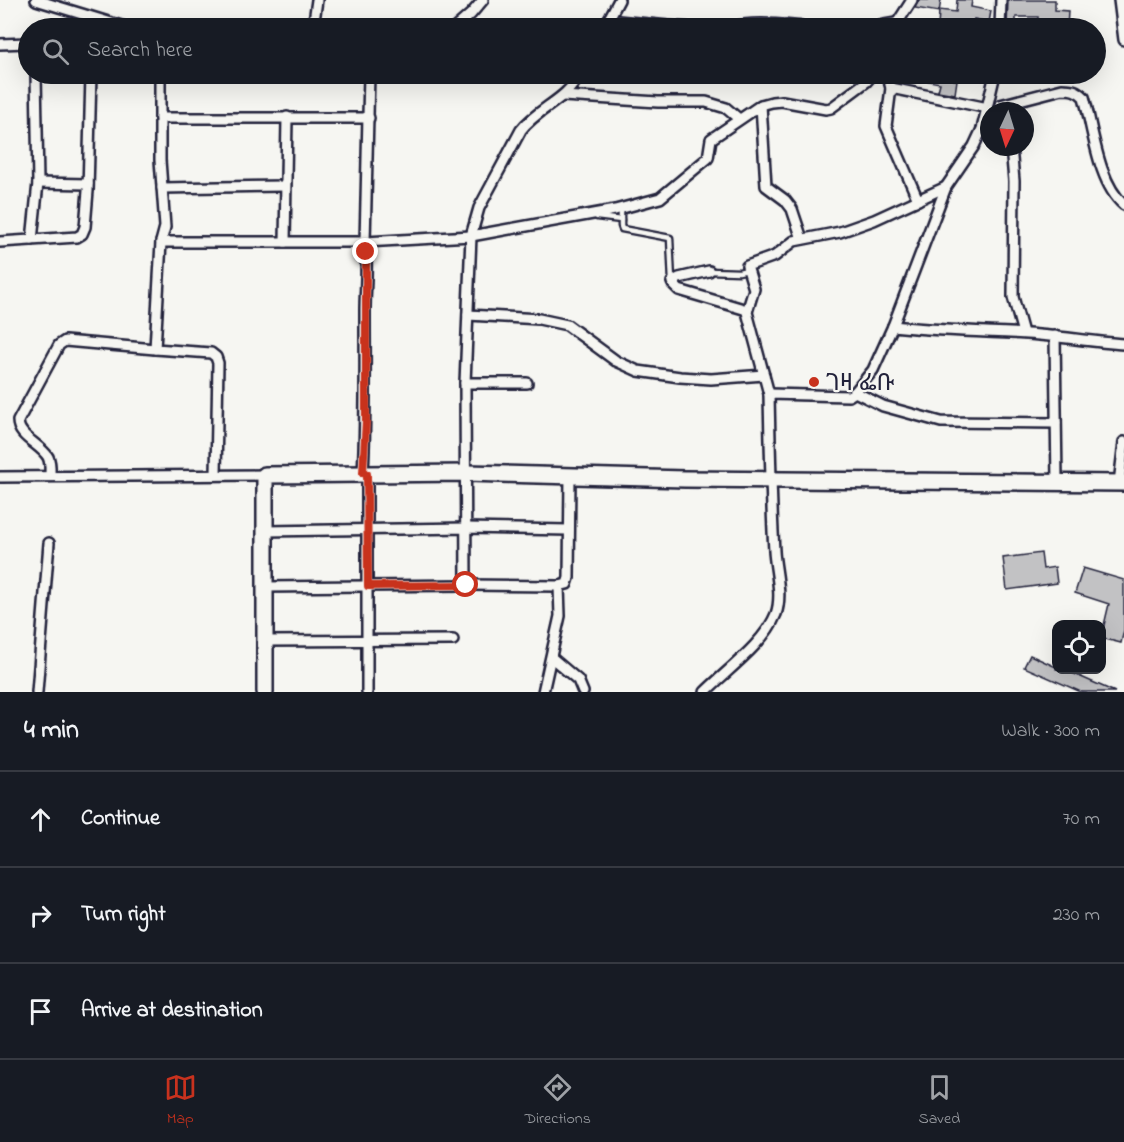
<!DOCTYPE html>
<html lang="en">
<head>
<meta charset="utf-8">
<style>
  :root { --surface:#171b24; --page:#20242c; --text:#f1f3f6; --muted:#9ea1a6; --line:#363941; --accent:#c8321e }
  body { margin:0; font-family:"Indie Flower","Noto Sans Ethiopic",sans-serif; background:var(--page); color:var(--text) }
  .controls { position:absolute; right:18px; bottom:18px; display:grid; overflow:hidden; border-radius:12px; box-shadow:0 6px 24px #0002 }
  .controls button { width:54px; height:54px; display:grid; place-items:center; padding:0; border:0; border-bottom:2px solid var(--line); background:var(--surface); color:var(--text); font:30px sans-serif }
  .compass { position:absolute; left:980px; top:102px; width:54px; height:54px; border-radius:50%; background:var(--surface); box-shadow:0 6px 24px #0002; rotate:184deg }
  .stop { position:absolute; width:18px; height:18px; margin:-14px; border:4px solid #c8321e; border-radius:50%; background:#fff }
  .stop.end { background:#c8321e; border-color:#fff; box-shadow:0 2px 6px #0008 }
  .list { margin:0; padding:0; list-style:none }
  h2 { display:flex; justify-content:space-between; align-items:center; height:78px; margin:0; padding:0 24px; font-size:26px }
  h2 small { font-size:20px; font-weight:400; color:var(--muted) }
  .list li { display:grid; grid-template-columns:39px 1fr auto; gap:18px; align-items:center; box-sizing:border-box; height:96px; padding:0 24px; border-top:2px solid var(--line) }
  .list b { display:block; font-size:22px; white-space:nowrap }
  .list em { font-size:20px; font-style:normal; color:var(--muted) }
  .icon { flex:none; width:33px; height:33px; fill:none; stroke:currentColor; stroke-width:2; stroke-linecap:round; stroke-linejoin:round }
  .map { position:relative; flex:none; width:1124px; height:692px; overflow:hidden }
  .search { position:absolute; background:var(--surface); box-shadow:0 6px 24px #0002; left:18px; right:18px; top:18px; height:66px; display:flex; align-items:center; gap:15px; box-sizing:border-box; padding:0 21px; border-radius:33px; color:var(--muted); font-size:22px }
  .sheet { height:366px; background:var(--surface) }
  nav { display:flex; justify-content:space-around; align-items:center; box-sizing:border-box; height:84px; border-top:2px solid var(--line); background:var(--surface); font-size:16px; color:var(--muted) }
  nav a { display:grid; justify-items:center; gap:3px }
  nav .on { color:var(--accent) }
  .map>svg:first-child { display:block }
  .building { fill:#c2c2c4; stroke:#22223b; stroke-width:1.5 }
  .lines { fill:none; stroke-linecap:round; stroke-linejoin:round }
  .service-casing { stroke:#22223b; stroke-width:9 }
  .minor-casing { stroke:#22223b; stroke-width:14 }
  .primary-casing { stroke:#22223b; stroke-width:20 }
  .service { stroke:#f6f6f2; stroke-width:4.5 }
  .minor { stroke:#f6f6f2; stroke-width:9 }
  .primary { stroke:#f6f6f2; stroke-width:15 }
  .route { stroke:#c8321e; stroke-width:8 }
  .poi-dot { fill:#c8321e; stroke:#f6f6f2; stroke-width:2 }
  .labels { text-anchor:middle; stroke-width:4.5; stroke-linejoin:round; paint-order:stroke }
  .poi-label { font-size:24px; fill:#22223b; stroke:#f6f6f2; text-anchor:start }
</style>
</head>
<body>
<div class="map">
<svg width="1124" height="692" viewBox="0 0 1124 692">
  <rect width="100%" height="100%" fill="#f6f6f2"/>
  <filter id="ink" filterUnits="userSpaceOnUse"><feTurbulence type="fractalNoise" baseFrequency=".0167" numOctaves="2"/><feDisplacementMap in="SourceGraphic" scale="12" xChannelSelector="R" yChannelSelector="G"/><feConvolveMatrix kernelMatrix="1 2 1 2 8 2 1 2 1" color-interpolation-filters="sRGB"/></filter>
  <g filter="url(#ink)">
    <g class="building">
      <path d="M919,0H941L939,12L915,8Z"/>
      <path d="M957,0H972L971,7L991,11L989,22L974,19L972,28L946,26V28H938L939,10L956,12Z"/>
      <path d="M1008,0H1055V10L1068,11L1067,28H1053L1054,22H1038V17H1016V27H1007Z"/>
      <path d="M925,74H954V80H957L955,94L938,91L940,83L924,80Z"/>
      <path d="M1041,553L1043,569L1055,567L1057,583L1007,590L1003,558Z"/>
      <path d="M1083,568L1124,580V630L1121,643L1101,638L1109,604L1075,593Z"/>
      <path d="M1030,655L1056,667V669H1063L1115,692H1081L1024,667Z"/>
    </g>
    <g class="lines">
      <g class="service-casing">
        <g id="service">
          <path d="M621,208V226L622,229L670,238L672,282"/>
          <path d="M597,217L621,220"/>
          <path d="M709,271L739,272L747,270"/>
        </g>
      </g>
      <g class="minor-casing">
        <g id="minor">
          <path d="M36,0L128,28"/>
          <path d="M1119,0L1124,40"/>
          <path d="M608,20L689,28"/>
          <path d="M313,28L317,0"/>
          <path d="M455,28L471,14L483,0"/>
          <path d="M604,28L619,0"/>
          <path d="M728,28C757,20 786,26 816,28"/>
          <path d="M867,28L896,23"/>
          <path d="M894,28L912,0"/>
          <path d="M1000,28L1001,0"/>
          <path d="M0,44L28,43"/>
          <path d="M160,74V160L165,227L161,242L155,349L211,353L216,357L218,363L216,475"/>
          <path d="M887,74L891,88L886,126L918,200"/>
          <path d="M891,88L988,108"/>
          <path d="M563,96L658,102H706L726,108L739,119"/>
          <path d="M761,105L766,186L785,200L792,209L802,239"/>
          <path d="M1000,105L1062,89C1072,89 1077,90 1084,97C1093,129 1098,183 1124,205"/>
          <path d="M160,118H369"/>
          <path d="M1011,147L1014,181L1013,297L1023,333"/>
          <path d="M38,183L88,184"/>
          <path d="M162,188L285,186"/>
          <path d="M32,240L38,183L36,74"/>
          <path d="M0,242L77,237L82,234L85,227L88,191L91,74"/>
          <path d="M161,242H365L471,236L615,210L660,198L708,158L711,139L761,105L772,102L782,101L826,109L831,108L866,82L873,74"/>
          <path d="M285,242L287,117"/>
          <path d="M709,271L679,278L672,282L673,284L679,290L747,310"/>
          <path d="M468,315L539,319L567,325L616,361L638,371L680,377L711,379L764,375"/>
          <path d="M893,326C937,331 982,331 1027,334C1060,336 1091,342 1124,344"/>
          <path d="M1055,336L1057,482"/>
          <path d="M465,383H527"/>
          <path d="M855,392L883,406L941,422L1056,423"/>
          <path d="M769,394L747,312L754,289L747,266L775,256L794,241L840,232L874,220L946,187"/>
          <path d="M363,473C366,419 365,365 365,311C365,288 368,266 365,242L369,74"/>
          <path d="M50,476C50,470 51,463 48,457C40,444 18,437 18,421L59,345L65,341L155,349"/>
          <path d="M0,477L265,475"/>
          <path d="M1119,483L1124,442"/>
          <path d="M265,531L467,528L569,530"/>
          <path d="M466,585L465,383L471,236L479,208L521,130C539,107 566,101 580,74"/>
          <path d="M265,587L466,585L559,586L567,584L569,578L570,475"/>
          <path d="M265,641L453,640"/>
          <path d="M552,658L578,680L583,692"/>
          <path d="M37,692L49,543"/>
          <path d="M367,692V474"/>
          <path d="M543,692L560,616L559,586"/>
          <path d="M705,692C727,670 764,644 776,614C783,595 775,570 774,551C771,499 770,447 769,394L849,396L855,392L873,370L893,326L946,187L974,146L982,129L995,74"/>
        </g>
      </g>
      <g class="primary-casing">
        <path id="primary" d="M265,692V475L467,473L685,479L1124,483"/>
      </g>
      <use href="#service" class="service"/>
      <use href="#minor" class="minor"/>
      <use href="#primary" class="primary"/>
    </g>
  </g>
  <g class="lines" filter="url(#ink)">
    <path class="route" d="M366,252V420L363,473L367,474L368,586L466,585"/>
  </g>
  <circle class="poi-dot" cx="814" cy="382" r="6"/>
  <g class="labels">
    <g class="poi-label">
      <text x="826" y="390">ገዛ ፌቡ</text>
    </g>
  </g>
</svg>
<div class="controls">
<button><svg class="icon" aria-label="locate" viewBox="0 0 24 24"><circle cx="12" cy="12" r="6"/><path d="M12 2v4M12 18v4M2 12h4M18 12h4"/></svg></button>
</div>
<svg class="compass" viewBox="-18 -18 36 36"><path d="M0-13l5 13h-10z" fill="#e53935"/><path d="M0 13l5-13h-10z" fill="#9ea1a6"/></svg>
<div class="stop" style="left:466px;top:585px"></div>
<div class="stop end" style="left:366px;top:252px"></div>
<div class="search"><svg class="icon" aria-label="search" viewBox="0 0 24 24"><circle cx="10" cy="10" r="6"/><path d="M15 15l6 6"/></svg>Search here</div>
</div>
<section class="sheet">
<h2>4 min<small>Walk · 300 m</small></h2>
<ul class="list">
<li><svg class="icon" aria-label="ahead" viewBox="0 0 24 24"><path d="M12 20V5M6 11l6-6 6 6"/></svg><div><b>Continue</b></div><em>70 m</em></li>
<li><svg class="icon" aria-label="right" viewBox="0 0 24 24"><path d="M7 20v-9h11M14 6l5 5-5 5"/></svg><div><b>Turn right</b></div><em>230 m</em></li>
<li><svg class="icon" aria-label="arrive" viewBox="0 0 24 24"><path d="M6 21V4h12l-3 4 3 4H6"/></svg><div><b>Arrive at destination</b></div></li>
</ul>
</section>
<nav>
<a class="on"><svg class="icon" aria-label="map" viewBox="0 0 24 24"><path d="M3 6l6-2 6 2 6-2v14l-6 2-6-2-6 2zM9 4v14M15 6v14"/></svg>Map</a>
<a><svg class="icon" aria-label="directions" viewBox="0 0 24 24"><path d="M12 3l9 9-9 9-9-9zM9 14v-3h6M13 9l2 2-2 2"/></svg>Directions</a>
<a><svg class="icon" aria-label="saved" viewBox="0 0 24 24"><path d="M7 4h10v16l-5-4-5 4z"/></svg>Saved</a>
</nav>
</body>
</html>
